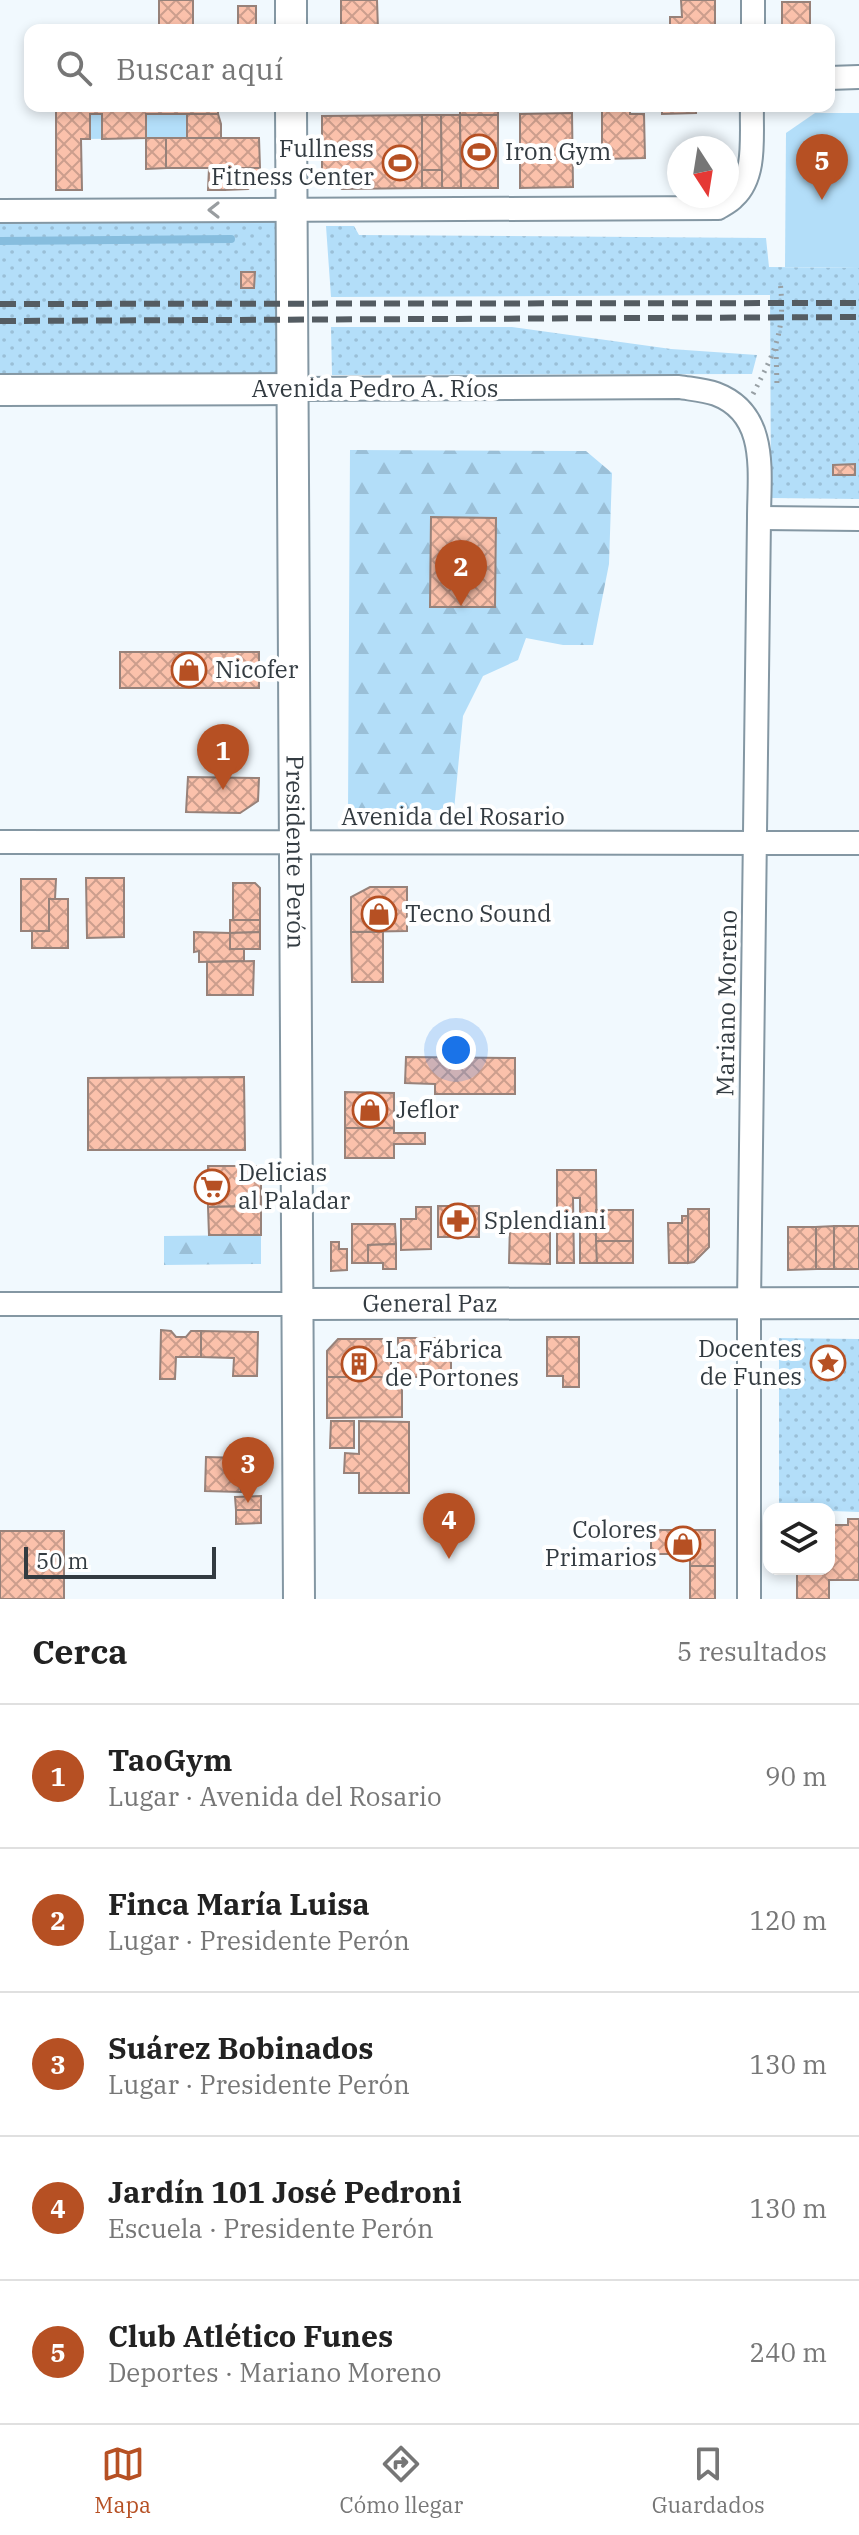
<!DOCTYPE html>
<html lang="es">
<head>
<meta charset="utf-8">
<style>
  :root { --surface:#fff; --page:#f6f6f6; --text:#222; --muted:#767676; --line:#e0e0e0; --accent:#b65023 }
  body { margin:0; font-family:"IBM Plex Serif",serif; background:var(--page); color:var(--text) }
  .controls { position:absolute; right:24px; bottom:24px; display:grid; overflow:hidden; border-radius:16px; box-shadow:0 4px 12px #0003 }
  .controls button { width:72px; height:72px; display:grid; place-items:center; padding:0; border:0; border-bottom:2px solid var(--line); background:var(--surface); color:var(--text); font:40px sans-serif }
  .compass { position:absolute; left:667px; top:136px; width:72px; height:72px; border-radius:50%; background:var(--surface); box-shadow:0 4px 12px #0003; rotate:168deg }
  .scale { position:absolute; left:24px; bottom:20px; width:192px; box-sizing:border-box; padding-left:8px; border:4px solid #333b41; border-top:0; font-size:22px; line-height:28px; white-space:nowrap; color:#333b41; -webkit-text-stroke:6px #fff; paint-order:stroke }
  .you { position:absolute; left:456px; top:1050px; width:28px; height:28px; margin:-20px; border:6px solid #fff; border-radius:50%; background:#1a73e8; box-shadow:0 0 0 12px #1a73e833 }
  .badge { display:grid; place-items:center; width:52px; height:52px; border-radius:50%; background:var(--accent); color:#fff; font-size:26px; font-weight:700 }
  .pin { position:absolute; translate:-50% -66px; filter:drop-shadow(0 2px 4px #0008) }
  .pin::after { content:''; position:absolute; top:42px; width:28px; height:24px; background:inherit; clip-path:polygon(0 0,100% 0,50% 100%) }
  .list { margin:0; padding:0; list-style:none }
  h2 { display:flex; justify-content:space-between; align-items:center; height:104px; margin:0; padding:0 32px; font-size:34px }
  h2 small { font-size:26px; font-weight:400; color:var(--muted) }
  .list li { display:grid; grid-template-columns:52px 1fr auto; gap:24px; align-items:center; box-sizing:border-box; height:144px; padding:0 32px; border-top:2px solid var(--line) }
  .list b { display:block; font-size:30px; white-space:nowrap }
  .list p { margin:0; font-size:26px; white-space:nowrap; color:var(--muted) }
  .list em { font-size:26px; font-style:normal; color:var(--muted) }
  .icon { flex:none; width:44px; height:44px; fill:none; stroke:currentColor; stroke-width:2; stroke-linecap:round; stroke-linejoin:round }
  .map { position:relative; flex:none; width:859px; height:1599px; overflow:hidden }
  .search { position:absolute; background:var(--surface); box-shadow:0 4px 12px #0003; left:24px; right:24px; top:24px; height:88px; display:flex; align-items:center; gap:20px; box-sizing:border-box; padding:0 28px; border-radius:16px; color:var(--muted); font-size:30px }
  .sheet { height:824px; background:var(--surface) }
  nav { display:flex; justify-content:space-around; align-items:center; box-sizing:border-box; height:112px; border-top:2px solid var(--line); background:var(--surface); font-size:22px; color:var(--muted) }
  nav a { display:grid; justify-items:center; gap:4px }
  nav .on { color:var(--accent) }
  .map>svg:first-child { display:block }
  .green { fill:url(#green-dots) }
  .forest { fill:url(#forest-firs) }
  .pitch { fill:#b3def9 }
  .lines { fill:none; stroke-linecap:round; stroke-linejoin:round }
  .stream { stroke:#86bdde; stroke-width:8 }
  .building { fill:url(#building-cross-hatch); stroke:#97827a; stroke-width:2 }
  .street-casing { stroke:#8497a3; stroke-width:26 }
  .secondary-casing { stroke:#8497a3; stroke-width:34 }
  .path { stroke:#98a0a5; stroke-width:5; stroke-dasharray:2 6; stroke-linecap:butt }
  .street { stroke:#fff; stroke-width:22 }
  .secondary { stroke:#fff; stroke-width:30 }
  .rail { stroke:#545c62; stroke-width:6; stroke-dasharray:16 8; stroke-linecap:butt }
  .oneway { stroke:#999da0 }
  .labels { text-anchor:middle; stroke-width:8; stroke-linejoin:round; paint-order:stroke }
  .poi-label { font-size:24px; fill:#333b41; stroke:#fff; text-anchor:start }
  .street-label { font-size:24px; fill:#333b41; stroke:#fff }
</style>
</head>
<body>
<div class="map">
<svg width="859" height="1599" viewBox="0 0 859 1599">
  <defs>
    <pattern id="green-dots" width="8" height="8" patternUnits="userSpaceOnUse" patternTransform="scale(2)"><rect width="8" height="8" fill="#b3def9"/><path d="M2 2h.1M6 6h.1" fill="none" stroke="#9abfd7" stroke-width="1.8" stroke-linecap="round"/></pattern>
    <pattern id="forest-firs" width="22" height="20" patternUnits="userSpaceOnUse" patternTransform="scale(2)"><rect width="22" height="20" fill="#b3def9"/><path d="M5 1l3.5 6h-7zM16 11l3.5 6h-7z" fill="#9abfd7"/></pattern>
    <pattern id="building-cross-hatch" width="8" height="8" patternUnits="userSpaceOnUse" patternTransform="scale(2)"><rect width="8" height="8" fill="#fbc1ab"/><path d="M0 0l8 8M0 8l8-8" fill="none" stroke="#cc9e8d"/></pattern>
  </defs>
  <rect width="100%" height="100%" fill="#f1f9fe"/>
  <g class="green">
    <path d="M292,210L293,389L0,390V211Z"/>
    <path d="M326,226H354L359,235L766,238L769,267L859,268V499L771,498L770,295L331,297Z"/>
    <path d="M331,327H512L671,349L757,355L752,374L332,375Z"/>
    <path d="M779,1338L859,1339V1512L779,1509Z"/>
  </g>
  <g class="forest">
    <path d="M350,450L586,451L612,473L609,564L593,645H563L526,638L518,660L483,676L463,716L454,810H348Z"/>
    <path d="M261,1235V1264L164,1265V1236Z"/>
  </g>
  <g class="pitch">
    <path d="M56,106H218L187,138L82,139V190H56Z"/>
    <path d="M815,113H859V268L785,267L786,133Z"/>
  </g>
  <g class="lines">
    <path class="stream" d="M0,241L231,239"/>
  </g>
  <g class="building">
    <rect x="159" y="0" width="34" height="30"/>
    <path d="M341,0H377L378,30H341Z"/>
    <path d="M681,0H715V30H670V17H682Z"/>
    <rect x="782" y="2" width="28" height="28"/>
    <path d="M238,6H256V30H217V26H238Z"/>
    <path d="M56,106H218V114H146V138L102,139V114H90V139H81L82,190H56Z"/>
    <rect x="460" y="106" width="38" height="9"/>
    <path d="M662,106H696V113L662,114Z"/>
    <path d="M602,109H630V114H644L645,158L602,159Z"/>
    <path d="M572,113L573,187L520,188V114Z"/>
    <path d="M187,114H218L221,124V138H187Z"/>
    <path d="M422,115H441L442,170H422Z"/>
    <path d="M422,115V188L342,189L322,173V116Z"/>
    <path d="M441,115H460L461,188H442Z"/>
    <path d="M460,115H498V188H461Z"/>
    <path d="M146,138H166V168L146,169Z"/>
    <path d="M166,138H259L260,168H166Z"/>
    <path d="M209,168H225V190H208Z"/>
    <path d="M225,168H260V179L248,189L225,190Z"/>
    <rect x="422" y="170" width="20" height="18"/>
    <path d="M241,272H255L254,288H241Z"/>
    <path d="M855,464V475H833V465Z"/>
    <path d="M431,517L496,518L495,607H430Z"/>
    <rect x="120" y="652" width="139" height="36"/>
    <path d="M188,777L259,778L258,801L240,813L186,812Z"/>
    <path d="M86,878H124V937L87,938Z"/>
    <path d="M21,879H56L55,899H49V931H21Z"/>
    <path d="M233,883H255L260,888V920H233Z"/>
    <path d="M370,887H407V931L351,932V897Z"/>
    <path d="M49,899H68V948H32V931H49Z"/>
    <path d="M230,920H260V932L230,933Z"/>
    <path d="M194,932L230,933V949H244V961L199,962V951L194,952Z"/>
    <path d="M260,932V949H230V933Z"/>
    <path d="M351,932H383V982H352Z"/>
    <path d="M254,961L253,995H207V962Z"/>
    <path d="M406,1057L515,1058V1094H435V1084L405,1083Z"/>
    <path d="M244,1077L245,1150H88V1078Z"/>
    <path d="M345,1092L394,1093V1128H345Z"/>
    <path d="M345,1128H394V1133H425V1144H394V1158H345Z"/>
    <path d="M208,1166H261V1206L208,1207Z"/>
    <path d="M557,1170H596L597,1263H580V1198H573L574,1263H557Z"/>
    <path d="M261,1206V1235H209L208,1207Z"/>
    <rect x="438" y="1206" width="41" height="31"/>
    <path d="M416,1207H431V1249L401,1250V1219H416Z"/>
    <path d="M688,1209H709V1247L694,1262L688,1263Z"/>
    <rect x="596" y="1210" width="37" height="31"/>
    <path d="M682,1216H688V1263H669L668,1223H682Z"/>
    <path d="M352,1224H395L396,1244L368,1245V1263H352Z"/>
    <path d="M510,1224H550V1264L509,1263Z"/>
    <rect x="834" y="1226" width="25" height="43"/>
    <path d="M834,1226V1269H816V1227Z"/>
    <path d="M788,1227H816V1269L788,1270Z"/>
    <path d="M596,1241H633V1263H597Z"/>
    <path d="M331,1242H339V1249H347V1270L331,1271Z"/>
    <path d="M396,1244V1269H383V1263H368V1245Z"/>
    <path d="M161,1330L171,1331L176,1337H186L191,1331H201V1357H176L175,1379H160Z"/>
    <path d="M201,1331L258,1332L257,1376H233L234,1358L201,1357Z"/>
    <path d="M547,1337H579V1387H563V1376H547Z"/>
    <path d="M398,1338H423L424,1377H398Z"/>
    <path d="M423,1338H451V1376L424,1377Z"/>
    <path d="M338,1339H391V1377H327V1351Z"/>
    <path d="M327,1377H402V1417L327,1418Z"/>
    <path d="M331,1421H354V1448H330Z"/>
    <path d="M359,1421L409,1422V1493H359V1473H344L345,1453L359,1454Z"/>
    <path d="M206,1457L242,1458L241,1492L205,1491Z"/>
    <path d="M261,1496V1510H236L235,1497Z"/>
    <path d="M236,1510H261V1523L236,1524Z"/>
    <path d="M848,1519H859V1580H829V1599H797V1569H829V1525H848Z"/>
    <path d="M651,1530H715V1566H690V1554H651Z"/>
    <rect x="0" y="1531" width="64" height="68"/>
    <rect x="690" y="1566" width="25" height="33"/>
  </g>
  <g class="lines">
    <g class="street-casing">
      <g id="street">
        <path d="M753,0V30"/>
        <path d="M829,78L859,77"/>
        <path d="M0,211L718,208C723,205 730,202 734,197C757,176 751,135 752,106"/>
        <path d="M293,389L679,387C691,389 705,390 716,394C769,414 759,473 759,518L749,1303V1599"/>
        <path d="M759,518L859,519"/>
        <path d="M0,842L859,843"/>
        <path d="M0,1304H298"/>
      </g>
    </g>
    <g class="secondary-casing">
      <g id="secondary">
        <path d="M291,0V30"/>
        <path id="s1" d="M291,106L299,1599"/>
        <path d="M0,390L293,389"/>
        <path id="s2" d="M298,1304L859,1303"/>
      </g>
    </g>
    <g class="path">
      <path d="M776,349L777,386"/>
      <path d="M753,394C775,351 786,331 780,281"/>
    </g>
    <use href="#street" class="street"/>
    <use href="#secondary" class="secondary"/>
    <g class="rail">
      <path d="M0,304L859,303"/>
      <path d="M0,321L859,317"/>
    </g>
  </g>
  <defs><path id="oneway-chevron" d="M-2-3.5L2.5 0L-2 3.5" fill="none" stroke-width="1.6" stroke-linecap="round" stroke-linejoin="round" transform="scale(2)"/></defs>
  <use class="oneway" href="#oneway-chevron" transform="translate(214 210) rotate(180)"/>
  <defs>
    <g id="stadium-ring" transform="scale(1.8)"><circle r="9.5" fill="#fff" stroke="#b65023" stroke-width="1.5"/><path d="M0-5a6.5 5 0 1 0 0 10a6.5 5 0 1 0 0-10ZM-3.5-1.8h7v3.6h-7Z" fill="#b65023"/></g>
    <g id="shop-ring" transform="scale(1.8)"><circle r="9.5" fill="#fff" stroke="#b65023" stroke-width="1.5"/><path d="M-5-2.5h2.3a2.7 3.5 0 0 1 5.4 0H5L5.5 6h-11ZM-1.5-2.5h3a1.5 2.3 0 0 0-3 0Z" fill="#b65023"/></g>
    <g id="supermarket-ring" transform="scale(1.8)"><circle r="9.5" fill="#fff" stroke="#b65023" stroke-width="1.5"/><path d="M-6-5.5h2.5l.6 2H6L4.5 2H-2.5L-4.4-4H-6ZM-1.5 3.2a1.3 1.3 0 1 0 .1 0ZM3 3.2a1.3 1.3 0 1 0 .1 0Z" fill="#b65023"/></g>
    <g id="pharmacy-ring" transform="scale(1.8)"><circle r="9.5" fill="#fff" stroke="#b65023" stroke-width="1.5"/><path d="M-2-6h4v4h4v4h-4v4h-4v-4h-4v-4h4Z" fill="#b65023"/></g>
    <g id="sight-ring" transform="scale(1.8)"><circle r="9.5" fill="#fff" stroke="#b65023" stroke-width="1.5"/><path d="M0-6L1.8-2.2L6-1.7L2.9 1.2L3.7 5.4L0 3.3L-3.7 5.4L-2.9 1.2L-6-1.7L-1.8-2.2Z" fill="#b65023"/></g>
    <g id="building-ring" transform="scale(1.8)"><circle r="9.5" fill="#fff" stroke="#b65023" stroke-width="1.5"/><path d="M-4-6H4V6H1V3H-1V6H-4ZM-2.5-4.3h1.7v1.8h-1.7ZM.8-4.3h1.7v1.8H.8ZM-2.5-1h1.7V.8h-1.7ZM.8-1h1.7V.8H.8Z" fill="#b65023"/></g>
  </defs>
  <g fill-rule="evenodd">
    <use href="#stadium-ring" x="479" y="152"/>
    <use href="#stadium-ring" x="400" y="163"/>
    <use href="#shop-ring" x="189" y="670"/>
    <use href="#shop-ring" x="379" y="914"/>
    <use href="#shop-ring" x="370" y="1110"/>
    <use href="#supermarket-ring" x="212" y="1187"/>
    <use href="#pharmacy-ring" x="458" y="1221"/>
    <use href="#sight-ring" x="828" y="1363"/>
    <use href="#building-ring" x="359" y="1364"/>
    <use href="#shop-ring" x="683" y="1544"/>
  </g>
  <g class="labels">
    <g class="poi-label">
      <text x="374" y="157" text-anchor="end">Fullness<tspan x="374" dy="28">Fitness Center</tspan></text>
      <text x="505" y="160">Iron Gym</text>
      <text x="215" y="678">Nicofer</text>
      <text x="405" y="922">Tecno Sound</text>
      <text x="396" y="1118">Jeflor</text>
      <text x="238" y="1181">Delicias<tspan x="238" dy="28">al Paladar</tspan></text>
      <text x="484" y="1229">Splendiani</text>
      <text x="802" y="1357" text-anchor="end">Docentes<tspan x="802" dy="28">de Funes</tspan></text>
      <text x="385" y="1358">La Fábrica<tspan x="385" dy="28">de Portones</tspan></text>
      <text x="657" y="1538" text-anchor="end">Colores<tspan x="657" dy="28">Primarios</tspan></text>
    </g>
    <g class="street-label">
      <text x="375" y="397">Avenida Pedro A. Ríos</text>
      <text x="453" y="825">Avenida del Rosario</text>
      <text dy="8" stroke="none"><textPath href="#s1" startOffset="746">Presidente Perón</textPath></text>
      <text transform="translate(727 1003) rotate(-89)" y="8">Mariano Moreno</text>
      <text dy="8" stroke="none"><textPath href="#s2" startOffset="132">General Paz</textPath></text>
    </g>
  </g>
</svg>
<div class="controls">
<button><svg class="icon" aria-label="layers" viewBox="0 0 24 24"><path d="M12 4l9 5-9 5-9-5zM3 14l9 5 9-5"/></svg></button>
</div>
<svg class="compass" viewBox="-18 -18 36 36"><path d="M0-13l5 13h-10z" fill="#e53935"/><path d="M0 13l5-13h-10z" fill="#767676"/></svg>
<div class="scale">50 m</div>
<div class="you"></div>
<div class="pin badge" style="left:223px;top:790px">1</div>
<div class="pin badge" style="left:461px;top:606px">2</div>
<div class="pin badge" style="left:248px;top:1503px">3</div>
<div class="pin badge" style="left:449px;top:1559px">4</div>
<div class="pin badge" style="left:822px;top:200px">5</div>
<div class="search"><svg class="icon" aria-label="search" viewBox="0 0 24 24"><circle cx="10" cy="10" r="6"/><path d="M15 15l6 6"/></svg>Buscar aquí</div>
</div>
<section class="sheet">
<h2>Cerca<small>5 resultados</small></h2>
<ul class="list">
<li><span class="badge">1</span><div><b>TaoGym</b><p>Lugar · Avenida del Rosario</p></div><em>90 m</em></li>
<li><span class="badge">2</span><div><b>Finca María Luisa</b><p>Lugar · Presidente Perón</p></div><em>120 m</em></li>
<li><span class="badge">3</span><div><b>Suárez Bobinados</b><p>Lugar · Presidente Perón</p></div><em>130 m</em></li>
<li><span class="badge">4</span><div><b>Jardín 101 José Pedroni</b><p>Escuela · Presidente Perón</p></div><em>130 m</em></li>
<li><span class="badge">5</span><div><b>Club Atlético Funes</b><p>Deportes · Mariano Moreno</p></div><em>240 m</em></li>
</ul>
</section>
<nav>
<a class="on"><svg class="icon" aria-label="map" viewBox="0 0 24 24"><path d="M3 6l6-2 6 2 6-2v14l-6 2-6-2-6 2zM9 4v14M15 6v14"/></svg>Mapa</a>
<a><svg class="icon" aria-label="directions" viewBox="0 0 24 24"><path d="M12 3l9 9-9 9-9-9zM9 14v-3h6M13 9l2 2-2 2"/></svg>Cómo llegar</a>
<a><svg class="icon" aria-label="saved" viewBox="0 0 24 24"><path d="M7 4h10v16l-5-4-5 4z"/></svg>Guardados</a>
</nav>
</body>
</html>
